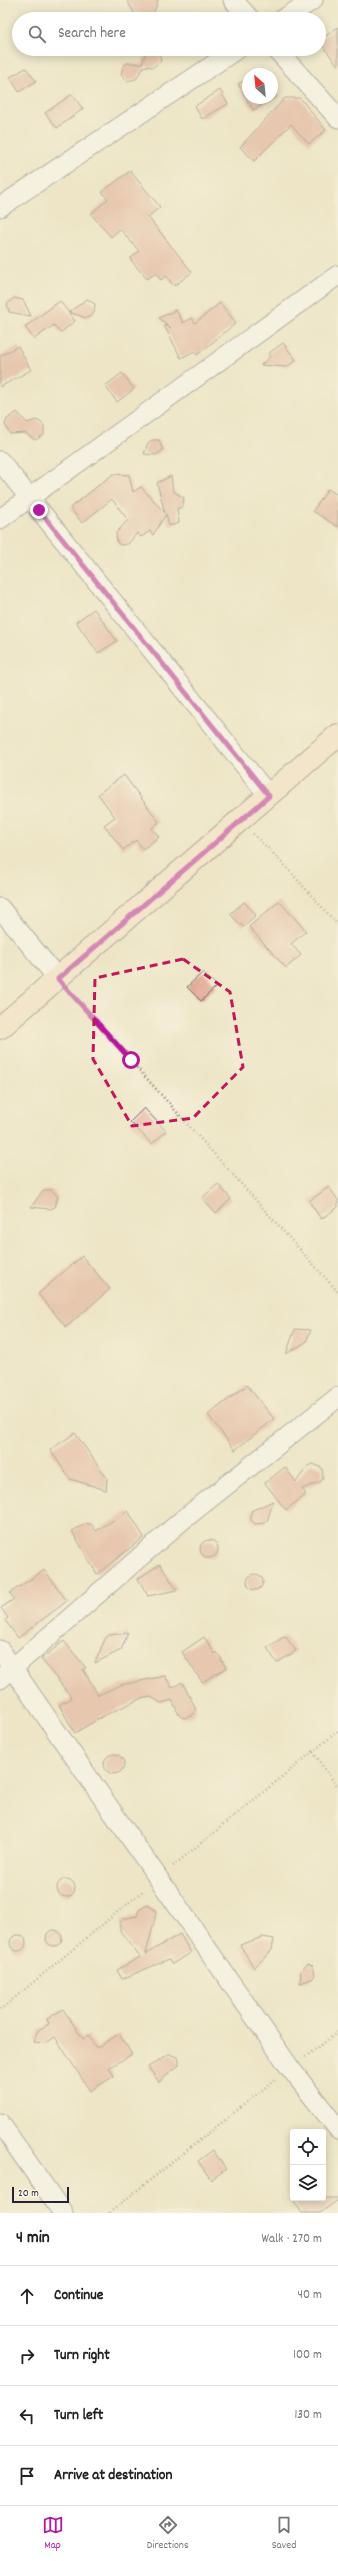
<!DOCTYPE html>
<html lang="en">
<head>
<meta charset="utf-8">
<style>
  :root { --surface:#fff; --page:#f6f6f6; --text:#222; --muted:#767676; --line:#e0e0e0; --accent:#b5179e }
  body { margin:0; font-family:Dekko,sans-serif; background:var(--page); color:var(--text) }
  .controls { position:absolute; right:12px; bottom:12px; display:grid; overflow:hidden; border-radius:4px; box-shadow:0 2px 10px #0003 }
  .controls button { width:36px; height:36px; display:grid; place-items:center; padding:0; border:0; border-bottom:1px solid var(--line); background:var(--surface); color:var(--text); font:20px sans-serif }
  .compass { position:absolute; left:242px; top:68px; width:36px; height:36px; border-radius:50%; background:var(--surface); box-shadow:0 2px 10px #0003; rotate:333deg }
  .scale { position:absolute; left:12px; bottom:10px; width:57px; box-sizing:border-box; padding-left:4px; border:2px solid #22223b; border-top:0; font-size:11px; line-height:14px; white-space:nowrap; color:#22223b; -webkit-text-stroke:3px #fcf5e5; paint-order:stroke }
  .stop { position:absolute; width:12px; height:12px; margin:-9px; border:3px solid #b5179e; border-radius:50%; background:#fff }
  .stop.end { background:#b5179e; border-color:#fff; box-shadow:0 1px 4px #0008 }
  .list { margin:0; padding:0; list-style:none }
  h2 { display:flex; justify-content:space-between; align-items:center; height:52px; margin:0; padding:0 16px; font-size:17px }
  h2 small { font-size:13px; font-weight:400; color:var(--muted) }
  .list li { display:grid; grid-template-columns:26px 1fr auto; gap:12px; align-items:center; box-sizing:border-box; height:60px; padding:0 16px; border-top:1px solid var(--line) }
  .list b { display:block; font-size:15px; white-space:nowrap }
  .list em { font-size:13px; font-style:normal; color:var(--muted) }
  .icon { flex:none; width:22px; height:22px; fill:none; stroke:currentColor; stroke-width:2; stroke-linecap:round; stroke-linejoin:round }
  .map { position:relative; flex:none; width:338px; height:2213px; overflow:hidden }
  .search { position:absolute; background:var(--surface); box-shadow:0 2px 10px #0003; left:12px; right:12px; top:12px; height:44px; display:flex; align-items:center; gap:10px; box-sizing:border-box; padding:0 14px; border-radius:22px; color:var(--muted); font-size:15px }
  .sheet { height:292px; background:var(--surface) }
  nav { display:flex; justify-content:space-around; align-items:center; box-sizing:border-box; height:56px; border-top:1px solid var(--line); background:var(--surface); font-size:11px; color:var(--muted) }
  nav a { display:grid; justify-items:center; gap:2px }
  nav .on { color:var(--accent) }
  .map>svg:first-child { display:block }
  .building { fill:#e1a493 }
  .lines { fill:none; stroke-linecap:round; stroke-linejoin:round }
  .minor-casing { stroke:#69666c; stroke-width:21 }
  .secondary-casing { stroke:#69666c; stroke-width:24 }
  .path { stroke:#69666c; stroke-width:2.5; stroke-dasharray:1 3; stroke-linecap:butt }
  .minor { stroke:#fff; stroke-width:19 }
  .secondary { stroke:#fbe5cf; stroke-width:22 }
  .route { stroke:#b5179e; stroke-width:5 }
  .marked { fill:none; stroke:#c2185b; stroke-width:3; stroke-dasharray:8 5; stroke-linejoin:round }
</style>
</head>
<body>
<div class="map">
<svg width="338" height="2213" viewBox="0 0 338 2213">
  <rect width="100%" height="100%" fill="#fcf5e5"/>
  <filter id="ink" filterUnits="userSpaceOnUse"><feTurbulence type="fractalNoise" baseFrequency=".025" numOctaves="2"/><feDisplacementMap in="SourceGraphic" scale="8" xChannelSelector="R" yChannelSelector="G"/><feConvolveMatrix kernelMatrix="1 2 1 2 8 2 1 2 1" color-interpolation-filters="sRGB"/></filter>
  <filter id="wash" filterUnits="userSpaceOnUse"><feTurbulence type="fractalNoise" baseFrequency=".012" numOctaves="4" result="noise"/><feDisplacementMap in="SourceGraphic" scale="16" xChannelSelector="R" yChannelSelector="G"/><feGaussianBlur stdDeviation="0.9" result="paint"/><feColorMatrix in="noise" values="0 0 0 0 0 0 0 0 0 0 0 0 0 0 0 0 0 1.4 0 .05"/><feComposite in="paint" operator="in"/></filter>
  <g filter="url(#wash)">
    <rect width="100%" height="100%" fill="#ede5c6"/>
    <g id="blocks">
      <g class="building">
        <path d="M127,0H158L152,19H137Z"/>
        <path d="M338,27V66L319,41Z"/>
        <path d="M147,49H156L159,52L161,61L153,67L144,66L136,79L127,81L121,74L124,65L128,63L142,64Z"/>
        <path d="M26,68L36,81L19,92L10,77Z"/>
        <path d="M248,78V98H272V87L277,97L253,110L238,84Z"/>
        <path d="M220,90L228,104L202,119L195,106Z"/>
        <path d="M72,94L83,109L57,128L45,113Z"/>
        <path d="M285,98H300L326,130L309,144L291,124L254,161L240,147Z"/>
        <path d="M130,171L160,207L148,217L192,272L174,286L166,276L161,280L156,273L147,279L130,259L139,251L120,229L111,237L91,214L108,199L102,192Z"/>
        <path d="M14,298L23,300L31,316L9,312L7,304Z"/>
        <path d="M87,299L95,304L94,313L91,316L86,318L69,312Z"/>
        <path d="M60,301L75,321L60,333L54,325L34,339L25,327Z"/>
        <path d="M220,303L236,323L197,355L195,351L181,358L164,325L171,328L159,318L176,310L183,323L192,318L195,323Z"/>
        <path d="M283,343L296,360L287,367L261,365L270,357L268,354Z"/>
        <path d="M18,346L31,370L0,387V356Z"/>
        <path d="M122,373L134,389L117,402L105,386Z"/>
        <path d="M17,412L27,423L36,420L40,422L44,425V435L35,440L25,433L10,434L5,425L7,419Z"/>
        <path d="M152,440H159L163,450L156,455L144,454L148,443Z"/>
        <path d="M113,474L129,475L133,492L141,487L165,513L157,483L171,476L173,491L184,498L183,506L177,509L179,523L169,526L166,514L153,535L150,531L141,537L137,533L128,544L120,545L117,542L116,533L128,520L112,499L82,523L70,508Z"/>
        <path d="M328,489L338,495V527L313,511Z"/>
        <path d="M94,609L117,641L98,653L76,622Z"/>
        <path d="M124,775L159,822L152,828L159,837L143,849L136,840L123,850L104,825L115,817L98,794Z"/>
        <path d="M279,901L306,931L291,944L301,955L286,968L249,927Z"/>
        <path d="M244,902L256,915L243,927L230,914Z"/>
        <path d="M203,972L217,986L201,1001L187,987Z"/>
        <path d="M144,1108L166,1131L152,1144L130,1122Z"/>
        <path d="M218,1184L231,1199L216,1213L202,1198Z"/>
        <path d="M329,1187L338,1200V1207L321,1219L309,1201Z"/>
        <path d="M46,1190H52L58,1197L55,1207L50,1209L31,1207L42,1192Z"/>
        <path d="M82,1256L110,1289L66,1327L38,1294Z"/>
        <path d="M295,1329L311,1330L306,1342L286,1354Z"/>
        <path d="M247,1385L274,1419L235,1450L208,1415Z"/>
        <path d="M75,1433L107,1478L106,1490L70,1479L50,1450Z"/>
        <path d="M313,1464L322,1468L323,1478L320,1482L302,1489L306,1494L286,1510L265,1483L285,1467L296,1482L308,1466Z"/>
        <path d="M273,1501L268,1519L265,1523L255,1524L251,1520V1511Z"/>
        <path d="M128,1511L144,1537L97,1574L72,1531L85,1524H91L96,1531Z"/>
        <circle cx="209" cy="1549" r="9"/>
        <path d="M160,1564L177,1590L148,1596L138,1579Z"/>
        <path d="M44,1570L67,1601L18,1638L5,1620L8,1618L1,1608L14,1599L10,1593Z"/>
        <circle cx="255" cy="1582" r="8"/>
        <path d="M128,1633L121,1650L95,1663L105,1639L109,1635Z"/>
        <path d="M285,1636L296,1651L277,1663L267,1648Z"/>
        <path d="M204,1637L215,1654L217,1652L226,1668L202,1682L182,1652Z"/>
        <path d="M64,1641L86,1668L83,1669L98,1695L121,1685L165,1676L172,1688L182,1682L195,1707V1711L192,1716L183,1718L179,1715L172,1700L161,1703L151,1697L140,1699L103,1716L75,1733L59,1705L72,1698L41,1659Z"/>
        <circle cx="114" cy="1764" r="10"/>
        <circle cx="66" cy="1888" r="9"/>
        <path d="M147,1905L155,1910L156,1914L146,1954L180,1934L191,1953L172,1964L169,1959L122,1979L117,1970L140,1957L120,1931V1923L123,1919L137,1916L139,1910Z"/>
        <circle cx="54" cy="1938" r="8"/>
        <circle cx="18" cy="1943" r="8"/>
        <path d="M263,1937L274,1939L272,1950L254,1968L240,1945Z"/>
        <path d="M308,1964L313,1966L315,1975L312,1979L300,1983L301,1970Z"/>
        <path d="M63,2009L83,2039L88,2035L96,2048L119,2034L132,2054L109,2068L114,2076L90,2091L55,2037L46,2043L33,2042L38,2030L49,2024L47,2019Z"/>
        <path d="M169,2054L177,2057L179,2065L159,2082L148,2067Z"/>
        <path d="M213,2150L226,2169L211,2180L198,2161Z"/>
        <path d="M292,2198H338V2200L320,2213H302Z"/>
      </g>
    </g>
  </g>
  <g filter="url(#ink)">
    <use href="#blocks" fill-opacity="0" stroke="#69666c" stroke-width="1"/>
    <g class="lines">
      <g class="minor-casing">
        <g id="minor">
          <path d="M233,0L250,19"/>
          <path d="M283,19L313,0"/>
          <path d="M276,49L338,118"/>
          <path d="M0,207L237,49"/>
          <path d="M0,461L269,796"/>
          <path d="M0,519L338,275"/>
          <path d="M0,908L58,979"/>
          <path d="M0,1650L290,2068L338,2129"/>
          <path d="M0,1679L180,1522L338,1397"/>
          <path d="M0,2123L63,2213"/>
        </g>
      </g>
      <g class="secondary-casing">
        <path id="secondary" d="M0,1028L338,735"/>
      </g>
      <g class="path">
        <path d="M253,834L276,856L338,925"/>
        <path d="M70,993L338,1292"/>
        <path d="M313,1752L338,1788"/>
        <path d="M173,1866L338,1731"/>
        <path d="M0,2010L144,1890"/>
        <path d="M305,2057L338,2032"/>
        <path d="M109,2213L276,2079"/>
      </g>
      <use href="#minor" class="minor"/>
      <use href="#secondary" class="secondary"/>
    </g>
  </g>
  <g class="lines" filter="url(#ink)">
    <path class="route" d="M39,510L269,796L58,979L131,1060"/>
  </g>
  <path d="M0 0H338V2213H0ZM183,959L230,992L243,1067L193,1118L132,1126L93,1059L95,978Z" fill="#ede5c6" fill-opacity=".55" fill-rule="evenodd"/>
  <path class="marked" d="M183,959L230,992L243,1067L193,1118L132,1126L93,1059L95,978Z"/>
</svg>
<div class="controls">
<button><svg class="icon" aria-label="locate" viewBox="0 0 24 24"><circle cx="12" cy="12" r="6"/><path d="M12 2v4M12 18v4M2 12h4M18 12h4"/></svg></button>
<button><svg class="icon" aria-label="layers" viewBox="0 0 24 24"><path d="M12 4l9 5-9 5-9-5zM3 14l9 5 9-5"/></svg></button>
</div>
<svg class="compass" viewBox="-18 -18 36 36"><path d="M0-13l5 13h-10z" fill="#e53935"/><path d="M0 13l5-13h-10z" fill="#767676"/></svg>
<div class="scale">20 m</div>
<div class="stop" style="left:131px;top:1060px"></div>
<div class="stop end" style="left:39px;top:510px"></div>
<div class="search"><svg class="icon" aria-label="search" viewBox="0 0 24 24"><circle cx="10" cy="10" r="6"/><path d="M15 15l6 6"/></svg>Search here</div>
</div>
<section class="sheet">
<h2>4 min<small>Walk · 270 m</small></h2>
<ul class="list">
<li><svg class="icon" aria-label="ahead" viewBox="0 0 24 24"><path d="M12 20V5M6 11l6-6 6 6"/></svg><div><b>Continue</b></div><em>40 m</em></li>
<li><svg class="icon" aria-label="right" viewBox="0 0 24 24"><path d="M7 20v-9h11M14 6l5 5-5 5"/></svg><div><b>Turn right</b></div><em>100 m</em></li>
<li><svg class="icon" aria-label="left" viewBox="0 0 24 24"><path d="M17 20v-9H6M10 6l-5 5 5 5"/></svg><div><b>Turn left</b></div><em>130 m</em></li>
<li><svg class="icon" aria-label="arrive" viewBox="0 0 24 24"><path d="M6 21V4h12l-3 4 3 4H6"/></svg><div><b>Arrive at destination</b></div></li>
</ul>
</section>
<nav>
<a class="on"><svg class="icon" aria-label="map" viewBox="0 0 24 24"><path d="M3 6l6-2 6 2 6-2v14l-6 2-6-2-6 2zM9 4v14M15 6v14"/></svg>Map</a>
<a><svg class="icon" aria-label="directions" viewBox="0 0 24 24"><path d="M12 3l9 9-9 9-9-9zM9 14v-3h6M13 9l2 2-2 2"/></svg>Directions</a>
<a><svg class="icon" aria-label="saved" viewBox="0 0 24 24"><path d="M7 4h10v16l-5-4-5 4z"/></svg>Saved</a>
</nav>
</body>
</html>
